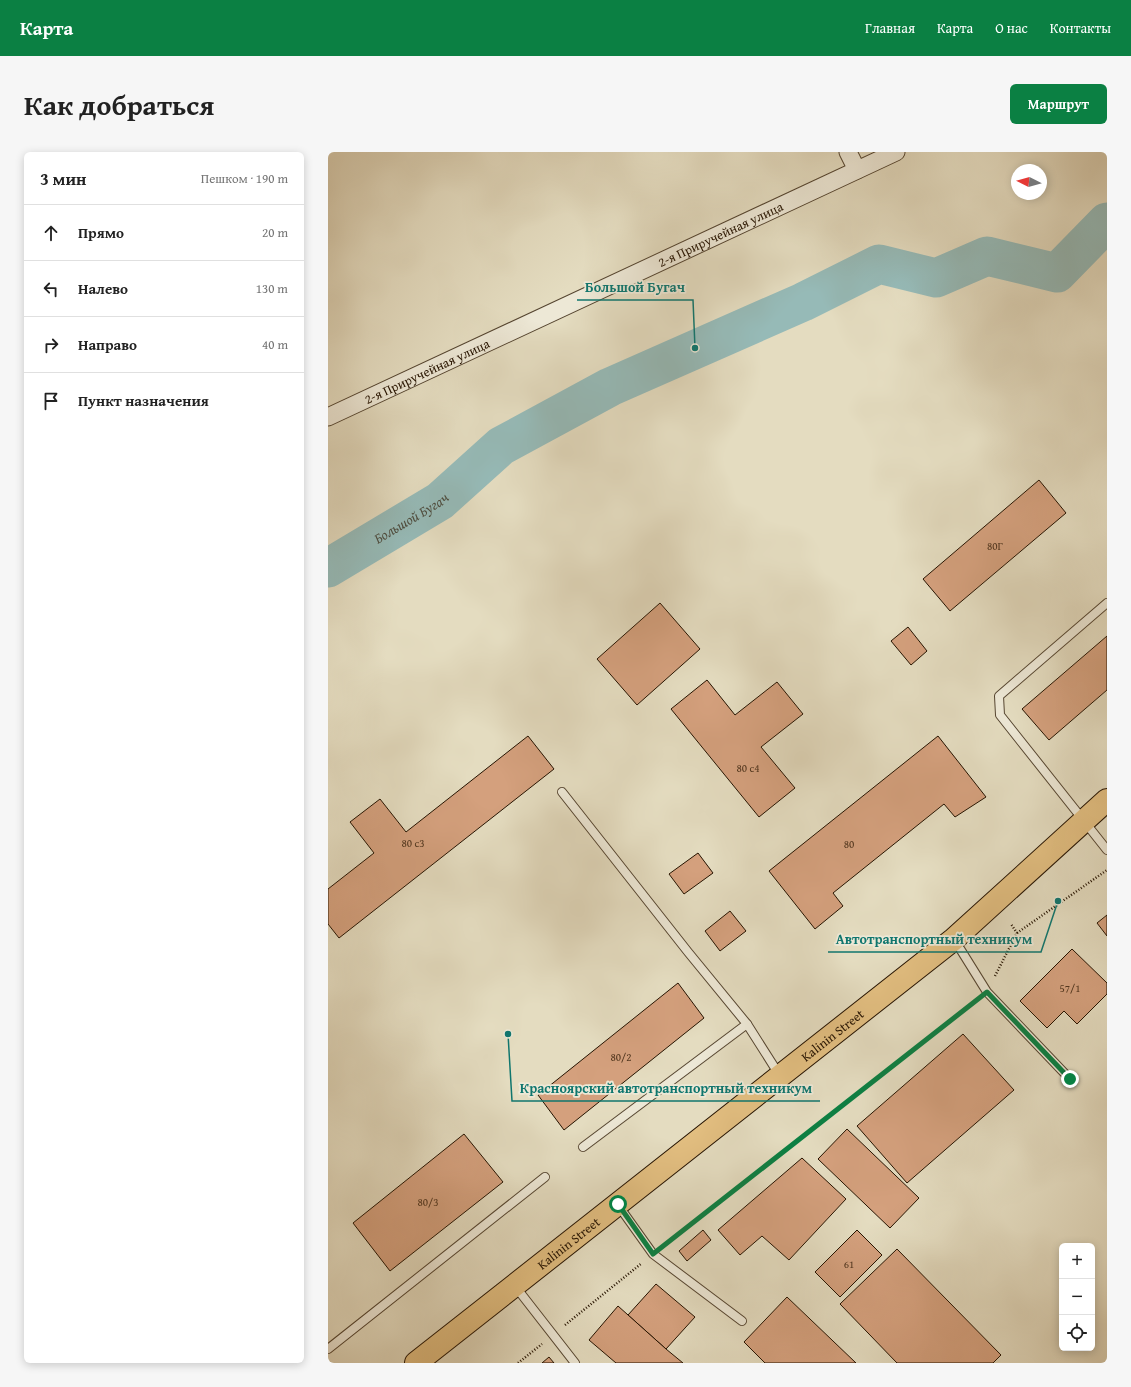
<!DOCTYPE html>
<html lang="ru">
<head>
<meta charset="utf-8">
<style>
  :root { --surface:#fff; --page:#f6f6f6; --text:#222; --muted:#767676; --line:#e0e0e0; --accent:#0b8043 }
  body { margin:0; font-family:"Gentium Book Plus",serif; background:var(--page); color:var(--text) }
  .controls { position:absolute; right:12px; bottom:12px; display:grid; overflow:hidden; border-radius:6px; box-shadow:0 2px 10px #0003 }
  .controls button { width:36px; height:36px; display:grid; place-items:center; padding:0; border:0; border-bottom:1px solid var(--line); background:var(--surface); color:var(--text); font:20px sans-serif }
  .compass { position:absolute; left:683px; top:12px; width:36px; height:36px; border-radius:50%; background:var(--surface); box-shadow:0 2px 10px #0003; rotate:276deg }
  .stop { position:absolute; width:12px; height:12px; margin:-9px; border:3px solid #0b8043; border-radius:50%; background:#fff }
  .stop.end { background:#0b8043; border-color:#fff; box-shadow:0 1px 4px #0008 }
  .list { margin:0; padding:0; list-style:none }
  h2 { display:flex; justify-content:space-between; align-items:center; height:52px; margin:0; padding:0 16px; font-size:17px }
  h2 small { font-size:13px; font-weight:400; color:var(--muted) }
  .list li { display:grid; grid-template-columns:26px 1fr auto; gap:12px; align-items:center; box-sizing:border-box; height:56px; padding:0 16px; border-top:1px solid var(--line) }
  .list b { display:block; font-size:15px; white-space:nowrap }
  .list em { font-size:13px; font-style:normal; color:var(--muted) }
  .icon { flex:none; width:22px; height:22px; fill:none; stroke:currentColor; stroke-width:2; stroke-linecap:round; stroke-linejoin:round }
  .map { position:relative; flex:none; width:779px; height:1211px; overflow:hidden; border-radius:6px }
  header { display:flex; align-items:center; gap:24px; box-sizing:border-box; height:56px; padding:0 20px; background:var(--accent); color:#fff }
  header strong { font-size:19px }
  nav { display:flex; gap:22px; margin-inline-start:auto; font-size:14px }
  .intro { display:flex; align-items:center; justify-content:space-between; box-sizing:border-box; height:96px; padding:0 24px }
  h1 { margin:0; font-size:28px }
  .button { padding:10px 18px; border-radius:6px; background:var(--accent); color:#fff; font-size:14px; font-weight:700 }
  main { display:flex; gap:24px; padding:0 24px }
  aside { flex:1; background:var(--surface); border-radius:6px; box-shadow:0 2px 10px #0003 }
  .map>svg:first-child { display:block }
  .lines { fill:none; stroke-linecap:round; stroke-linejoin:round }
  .river { stroke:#96bab7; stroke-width:39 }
  .building { fill:#d4a07d; stroke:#251300 }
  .service-casing { stroke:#554530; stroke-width:10 }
  .minor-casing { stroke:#554530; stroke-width:19 }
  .primary-casing { stroke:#251300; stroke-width:24 }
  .path { stroke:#251300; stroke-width:2.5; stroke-dasharray:1 2; stroke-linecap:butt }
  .service { stroke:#ede8d6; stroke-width:8 }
  .minor { stroke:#ede8d6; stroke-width:17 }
  .primary { stroke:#e2be80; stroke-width:22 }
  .route { stroke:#0b8043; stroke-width:5 }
  .labels { text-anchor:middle; stroke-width:3.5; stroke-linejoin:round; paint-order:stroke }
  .number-label { font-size:11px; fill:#51361f }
  .street-label { font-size:13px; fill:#251300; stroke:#ede8d6 }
  .water-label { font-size:14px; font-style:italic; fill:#4d4d40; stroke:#ede8d6 }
  .leader { fill:none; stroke:#0f766e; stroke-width:1.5 }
  .callout-dot { fill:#0f766e; stroke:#ede8d6; stroke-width:1.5 }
  .callout-label { font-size:14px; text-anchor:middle; font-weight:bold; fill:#0f766e; stroke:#ede8d6; stroke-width:3.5; stroke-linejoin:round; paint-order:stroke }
</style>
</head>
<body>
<header>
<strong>Карта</strong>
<nav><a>Главная</a><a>Карта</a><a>О нас</a><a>Контакты</a></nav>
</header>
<div class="intro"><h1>Как добраться</h1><a class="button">Маршрут</a></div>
<main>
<aside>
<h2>3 мин<small>Пешком · 190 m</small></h2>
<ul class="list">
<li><svg class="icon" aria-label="ahead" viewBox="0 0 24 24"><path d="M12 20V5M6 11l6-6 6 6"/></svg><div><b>Прямо</b></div><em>20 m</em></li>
<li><svg class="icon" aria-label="left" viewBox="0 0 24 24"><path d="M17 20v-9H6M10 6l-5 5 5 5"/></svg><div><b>Налево</b></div><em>130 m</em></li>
<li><svg class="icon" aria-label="right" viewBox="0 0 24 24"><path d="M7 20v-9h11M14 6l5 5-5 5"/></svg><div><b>Направо</b></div><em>40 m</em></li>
<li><svg class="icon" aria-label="arrive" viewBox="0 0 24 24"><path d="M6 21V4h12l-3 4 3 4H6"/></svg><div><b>Пункт назначения</b></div></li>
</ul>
</aside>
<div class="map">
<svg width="779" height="1211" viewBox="0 0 779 1211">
  <rect width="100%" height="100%" fill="#e4dcc0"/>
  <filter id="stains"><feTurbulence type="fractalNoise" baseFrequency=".005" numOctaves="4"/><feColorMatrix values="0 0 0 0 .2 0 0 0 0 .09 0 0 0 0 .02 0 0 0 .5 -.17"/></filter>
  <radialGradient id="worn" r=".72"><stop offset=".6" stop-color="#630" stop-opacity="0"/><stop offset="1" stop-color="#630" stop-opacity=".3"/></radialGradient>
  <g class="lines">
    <path class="river" id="s1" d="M0,416L112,349L173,294L282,235L475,150L551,112L608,126L659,104L729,121L779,70"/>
  </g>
  <g class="building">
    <path d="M711,328L738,361L622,459L595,427Z"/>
    <path d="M332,451L372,497L309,553L269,507Z"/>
    <path d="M580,475L599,499L583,513L563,489Z"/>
    <path d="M779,484V538L721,588L694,557Z"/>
    <path d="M379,528L407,563L449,530L475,562L433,595L467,636L431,665L343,557Z"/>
    <path d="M200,584L226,617L11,786L0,772V737L46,701L22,670L52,647L78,680Z"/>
    <path d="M610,584L658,645L627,665L616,652L505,741L515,754L487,777L441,719Z"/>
    <path d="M370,701L385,721L356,742L341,722Z"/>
    <path d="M402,759L418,779L392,799L377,779Z"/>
    <path d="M779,763V784L769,771Z"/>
    <path d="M744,797L779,831V842L749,872L736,859L719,876L692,849Z"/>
    <path d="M350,831L376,866L236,978L210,943Z"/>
    <path d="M635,882L686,938L579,1031L529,974Z"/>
    <path d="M519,977L591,1046L562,1076L490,1007Z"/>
    <path d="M136,982L175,1030L62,1119L25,1071Z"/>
    <path d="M474,1006L518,1047L461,1108L434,1084L412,1103L390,1078Z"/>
    <path d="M375,1078L383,1088L359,1109L351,1099Z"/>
    <path d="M529,1078L554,1103L512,1145L487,1120Z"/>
    <path d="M569,1097L673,1203L665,1211H569L512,1152Z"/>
    <path d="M328,1132L367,1165L338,1197L300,1163Z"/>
    <path d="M459,1145L528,1211H437L416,1190Z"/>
    <path d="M290,1154L338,1197L355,1211H288L261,1188Z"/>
    <path d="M221,1205L226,1211H214Z"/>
  </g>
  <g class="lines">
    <g class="service-casing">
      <g id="service">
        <path d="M779,451L671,544L672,563L779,698"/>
        <path d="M234,640L360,800L419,872L452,924"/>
        <path d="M626,787L659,840L742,927"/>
        <path d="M255,995L419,872"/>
        <path d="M290,1053L325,1102L414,1169"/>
        <path d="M187,1134L247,1211"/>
        <path d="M0,1197L217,1025"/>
      </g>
    </g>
    <g class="minor-casing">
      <g id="minor">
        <path d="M520,0L529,18"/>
        <path id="s2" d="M0,265L568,0"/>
      </g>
    </g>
    <g class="primary-casing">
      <g id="primary">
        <path id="s3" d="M88,1211L626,787L779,648"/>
      </g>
    </g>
    <g class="path">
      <path d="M689,781L779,718"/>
      <path d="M667,824L689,781L683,772"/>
      <path d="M336,1093L647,849"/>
      <path d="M237,1173L314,1111"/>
      <path d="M190,1211L214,1192"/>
    </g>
    <use href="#service" class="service"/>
    <use href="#minor" class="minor"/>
    <use href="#primary" class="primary"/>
  </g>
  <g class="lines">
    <path class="route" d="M290,1052L325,1102L659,840L742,927"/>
  </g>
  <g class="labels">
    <g class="number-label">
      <text x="667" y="398">80Г</text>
      <text x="420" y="620">80 с4</text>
      <text x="85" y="695">80 с3</text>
      <text x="521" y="696">80</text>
      <text x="742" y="840">57/1</text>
      <text x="293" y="909">80/2</text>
      <text x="100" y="1054">80/3</text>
      <text x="521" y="1116">61</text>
    </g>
    <g class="street-label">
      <text dy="5" stroke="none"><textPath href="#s2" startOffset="433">2-я Приручейная улица</textPath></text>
      <text dy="5" stroke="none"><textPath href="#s2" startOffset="109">2-я Приручейная улица</textPath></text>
      <text dy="5" stroke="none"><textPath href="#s3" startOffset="530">Kalinin Street</textPath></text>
      <text dy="5" stroke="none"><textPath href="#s3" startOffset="194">Kalinin Street</textPath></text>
    </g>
    <g class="water-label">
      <text dy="5" stroke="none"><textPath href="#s1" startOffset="97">Большой Бугач</textPath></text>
    </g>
  </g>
  <path class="leader" d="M367 196L365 148H249M730 749L713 800H500M180 882L184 949H492"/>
  <g class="callout-dot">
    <circle cx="367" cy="196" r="4"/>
    <circle cx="730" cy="749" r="4"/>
    <circle cx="180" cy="882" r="4"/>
  </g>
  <g class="callout-label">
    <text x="307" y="140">Большой Бугач</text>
    <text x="606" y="792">Автотранспортный техникум</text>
    <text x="338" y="941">Красноярский автотранспортный техникум</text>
  </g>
  <rect width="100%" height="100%" filter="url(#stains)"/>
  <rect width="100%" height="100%" fill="url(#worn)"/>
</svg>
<div class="controls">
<button>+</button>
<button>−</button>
<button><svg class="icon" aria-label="locate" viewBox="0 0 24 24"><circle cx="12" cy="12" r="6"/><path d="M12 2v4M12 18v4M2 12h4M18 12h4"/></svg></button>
</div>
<svg class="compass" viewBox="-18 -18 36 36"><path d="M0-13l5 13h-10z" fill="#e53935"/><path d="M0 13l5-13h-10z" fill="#767676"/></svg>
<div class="stop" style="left:290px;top:1052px"></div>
<div class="stop end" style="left:742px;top:927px"></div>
</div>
</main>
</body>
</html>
